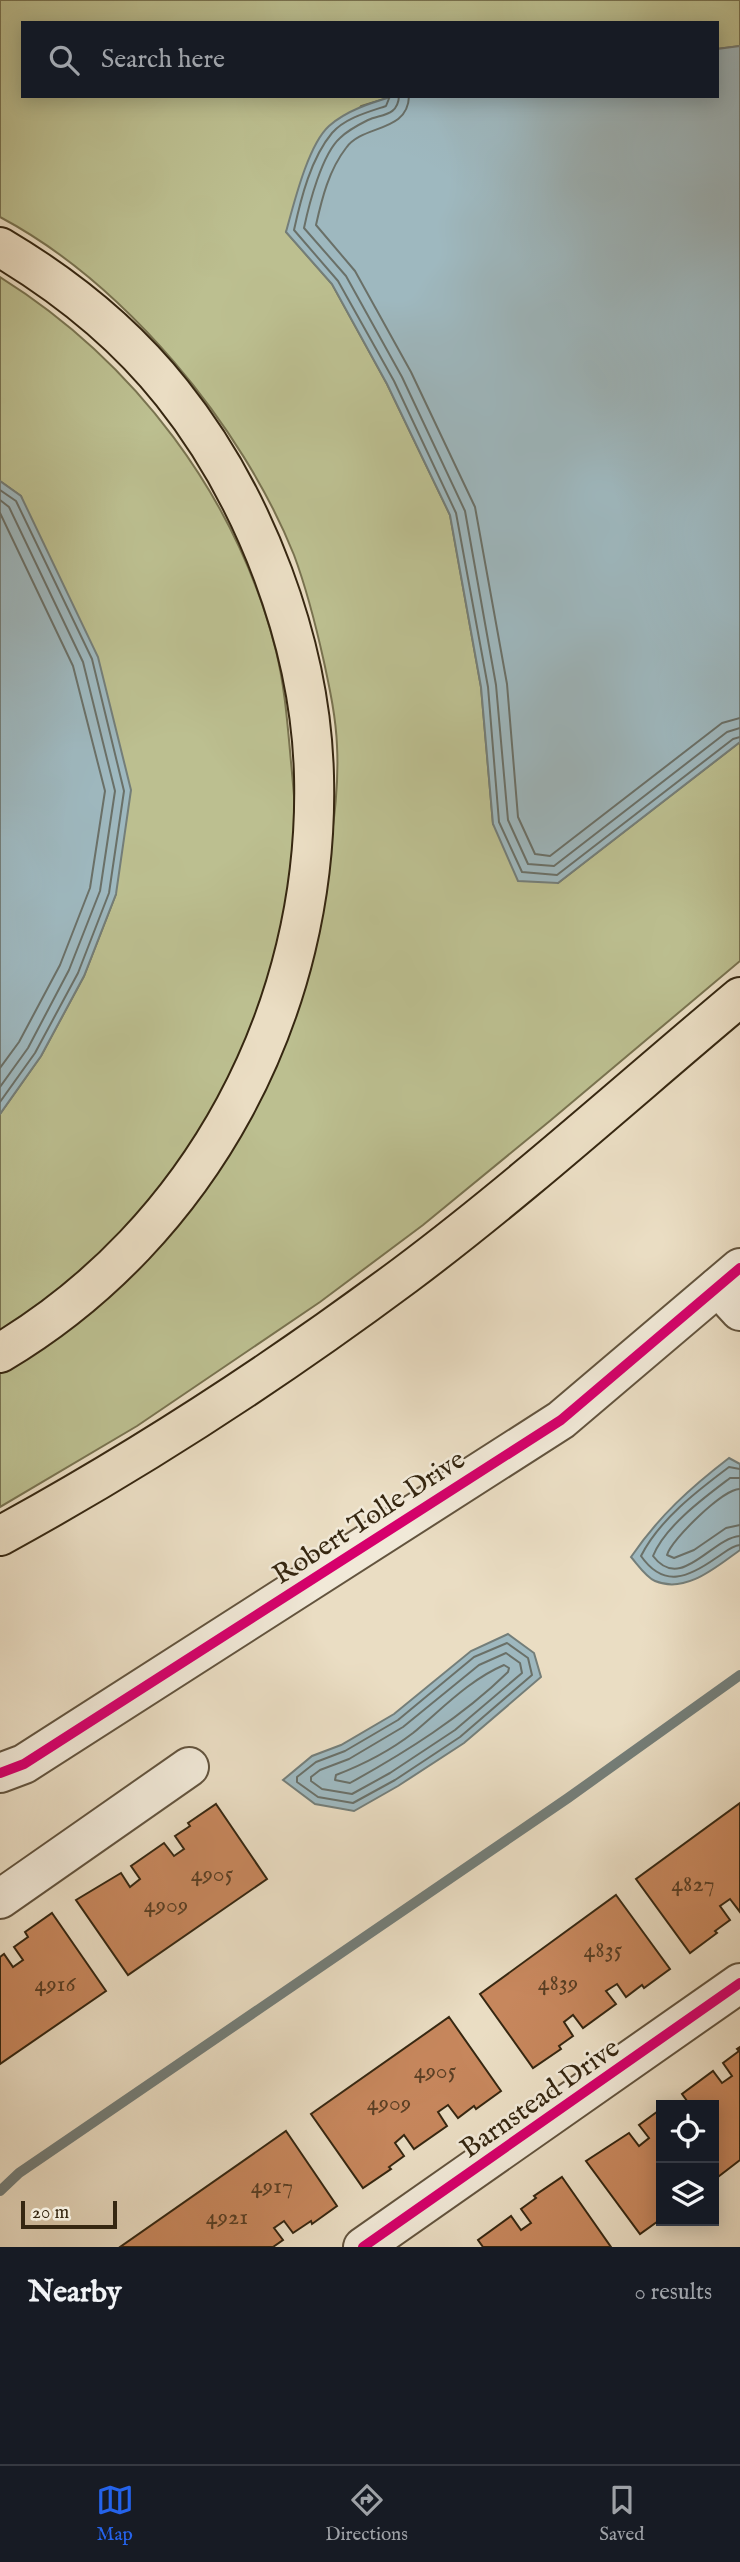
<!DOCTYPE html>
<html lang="en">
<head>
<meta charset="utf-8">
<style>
  :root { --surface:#171b24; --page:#242831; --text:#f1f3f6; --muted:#9ea1a6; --line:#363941; --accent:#2563eb }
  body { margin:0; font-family:"IM FELL English",serif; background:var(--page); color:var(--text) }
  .controls { position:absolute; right:21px; bottom:21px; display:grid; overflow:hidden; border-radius:0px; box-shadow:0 4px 18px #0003 }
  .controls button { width:63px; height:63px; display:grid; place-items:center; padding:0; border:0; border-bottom:2px solid var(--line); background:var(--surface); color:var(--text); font:35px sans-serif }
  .scale { position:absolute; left:21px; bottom:18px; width:96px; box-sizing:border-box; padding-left:7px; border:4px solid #362711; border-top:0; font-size:19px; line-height:24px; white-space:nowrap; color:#362711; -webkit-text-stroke:5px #f1e9d8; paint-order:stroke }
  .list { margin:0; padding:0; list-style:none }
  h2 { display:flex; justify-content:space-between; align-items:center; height:91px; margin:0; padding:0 28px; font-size:30px }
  h2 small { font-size:23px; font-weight:400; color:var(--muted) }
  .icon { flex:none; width:38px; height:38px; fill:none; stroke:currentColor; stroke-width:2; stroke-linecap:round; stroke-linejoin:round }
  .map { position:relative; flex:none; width:740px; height:2247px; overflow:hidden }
  .search { position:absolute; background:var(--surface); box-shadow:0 4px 18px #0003; left:21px; right:21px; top:21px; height:77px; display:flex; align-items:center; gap:18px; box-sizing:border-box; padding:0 24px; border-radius:0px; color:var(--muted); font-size:26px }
  .sheet { height:217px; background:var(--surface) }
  nav { display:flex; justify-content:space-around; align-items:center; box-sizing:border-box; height:98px; border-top:2px solid var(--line); background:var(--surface); font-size:19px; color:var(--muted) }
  nav a { display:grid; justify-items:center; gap:4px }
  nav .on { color:var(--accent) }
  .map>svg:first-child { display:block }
  .green { fill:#bcbf90; stroke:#797350; stroke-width:2 }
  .water { fill:#9eb8bf; stroke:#747e79; stroke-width:2 }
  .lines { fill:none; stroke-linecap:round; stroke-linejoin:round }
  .shore { stroke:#6a7068; stroke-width:2 }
  .stream { stroke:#747e79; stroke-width:10 }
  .building { fill:#c7875d; stroke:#362711; stroke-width:2 }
  .minor-casing { stroke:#63543e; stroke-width:42 }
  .highway-casing { stroke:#362711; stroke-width:42 }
  .minor { stroke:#f1e9d8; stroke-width:38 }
  .highway { stroke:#eaddc3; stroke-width:38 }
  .cycleway-casing { stroke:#f1e9d8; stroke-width:15 }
  .cycleway { stroke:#d6006c; stroke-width:10 }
  .labels { text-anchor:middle; stroke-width:5; stroke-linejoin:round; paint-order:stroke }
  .number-label { font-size:24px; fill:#5a3f24 }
  .street-label { font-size:28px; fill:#362711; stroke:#f1e9d8 }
</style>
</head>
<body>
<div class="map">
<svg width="740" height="2247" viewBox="0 0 740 2247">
  <rect width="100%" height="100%" fill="#eaddc3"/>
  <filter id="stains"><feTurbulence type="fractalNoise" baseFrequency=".00286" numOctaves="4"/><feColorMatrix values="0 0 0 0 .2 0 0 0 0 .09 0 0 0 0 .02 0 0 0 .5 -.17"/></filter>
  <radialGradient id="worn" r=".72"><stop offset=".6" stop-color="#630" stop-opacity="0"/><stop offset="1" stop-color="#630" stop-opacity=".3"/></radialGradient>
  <g class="green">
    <path d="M0,0H740V46L717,49V23H23V96H394L361,106L286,232L332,284L387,384L450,515L481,687L493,824L558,883L740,742V961L551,1120L423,1225L320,1302L137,1426L0,1507V1370L147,1252L329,857C334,820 339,784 337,746C336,718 330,690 324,662C316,626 307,590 294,555C242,425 124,283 0,217Z"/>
    <path d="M0,277C134,361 237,496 276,651C284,683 287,718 290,751C293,786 298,823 294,859C290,899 280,938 269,976C253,1034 231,1095 196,1144C184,1161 168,1177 155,1193C137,1213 120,1236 101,1256C72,1286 35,1309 0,1332V1114L41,1056L84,976L116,894L21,496L0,481Z"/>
  </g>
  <g class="water">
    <path d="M740,46V742L558,883L518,881L493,824L481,687L450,515L387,384L332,284L286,232C294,203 308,145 329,126C347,110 371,103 394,96H717V49Z"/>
    <path d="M0,481L21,496L98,657L131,790L116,894L84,976L41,1056L0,1114Z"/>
    <path d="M729,1458L740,1464V1550C716,1567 686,1594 655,1581C646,1577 638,1565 631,1557C659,1516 690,1488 729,1458Z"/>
    <path d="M508,1634L534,1653L541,1677L464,1743L398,1786L354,1811L315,1804L283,1780L312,1756L341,1745L394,1714L471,1651Z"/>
  </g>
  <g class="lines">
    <g class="shore">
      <path d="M390,96L386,106C368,112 345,118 332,133C311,158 301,198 294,230L338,281L394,381L456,513L488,687L499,822L522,872L557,875L733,739L740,737"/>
      <path d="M399,96C398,116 382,114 368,120C360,124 347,131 340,138C322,154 309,204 304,228L346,276L402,377L465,511L496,685L508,820L528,864L554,866L727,732L740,728"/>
      <path d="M409,96C408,133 363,124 346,148C329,170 322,198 316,225L355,271L411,372L475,507L507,684L518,817L535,854L550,856L722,723L740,718"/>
      <path d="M0,490L16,501L92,659L124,791L109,893L78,973L35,1053L0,1102"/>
      <path d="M0,500L9,507L83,662L115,791L100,891L69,970L28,1048L0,1087"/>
      <path d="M0,513L73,666L105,791L90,888L60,965L19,1042L0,1068"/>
      <path d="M740,1469L729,1467C697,1491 659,1520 641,1556C664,1589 689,1577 716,1558C724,1553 731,1546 740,1545"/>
      <path d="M740,1478H730C705,1497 665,1526 653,1556C681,1593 711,1538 740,1536"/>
      <path d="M740,1489C724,1488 671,1540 667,1555L674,1558L694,1550L726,1528L740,1525"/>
      <path d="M507,1643L528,1658L532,1675L460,1737L395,1780L353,1803L318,1797L297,1782V1777L316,1762L345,1751L398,1720L474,1657Z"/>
      <path d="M506,1653L520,1663L522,1673L455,1730L390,1773L352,1794L322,1789L311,1781V1777L320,1770L349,1759L403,1727L479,1665Z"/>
      <path d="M504,1665L509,1668L508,1672C462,1717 406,1752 350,1783L335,1780L336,1775C362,1765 391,1750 413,1733C442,1709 469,1680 504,1665Z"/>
    </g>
    <path class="stream" d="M0,2191L19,2173L568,1798L740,1675"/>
  </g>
  <g class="building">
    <path d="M740,1803V1912L730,1899L720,1906L730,1920L715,1931L717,1933L690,1953L636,1879Z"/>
    <path d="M216,1804L267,1879L128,1975L76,1900L121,1873L130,1887L140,1879L131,1866L164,1843L174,1856L184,1849L175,1836L190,1826L188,1823Z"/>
    <path d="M616,1895L670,1969L644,1988L642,1985L626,1997L617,1984L606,1991L616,2004L583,2028L573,2015L564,2022L573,2036L559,2046L561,2049L533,2068L480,1994Z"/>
    <path d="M52,1913L106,1991L0,2064V1957L4,1954L13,1967L23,1960L14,1947L28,1937L25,1932Z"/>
    <path d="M449,2017L501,2091L476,2109L474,2106L458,2118L448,2105L438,2112L447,2126L414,2149L404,2135L395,2143L404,2156L389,2167L391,2169L363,2188L311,2114Z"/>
    <path d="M740,2047V2160L714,2180V2105H690L682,2094L713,2071L722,2083L732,2076L723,2063L739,2051L737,2049Z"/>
    <path d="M661,2109V2219L640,2234L586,2161L629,2133L639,2146L649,2138L639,2125Z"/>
    <path d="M286,2131L337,2206L312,2224L311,2221L293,2233L284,2221L274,2228L283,2240L273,2247H120Z"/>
    <path d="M562,2177L611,2247H483L478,2240L511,2216L521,2230L531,2223L521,2209L536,2198L534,2196Z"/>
  </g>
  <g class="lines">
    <g class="minor-casing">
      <g id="minor">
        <path d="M718,1287L740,1311"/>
        <path d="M0,1773L24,1764L561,1420L740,1268"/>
        <path d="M0,1899L189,1767"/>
        <path d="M363,2247L740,1983"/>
      </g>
    </g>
    <g class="highway-casing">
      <g id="highway">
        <path d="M0,247C64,285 126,335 172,393C255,497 311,644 314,776C320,1010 201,1233 0,1353"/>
        <path d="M0,1536C141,1459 276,1371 405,1275C521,1188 629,1090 740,997"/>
      </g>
    </g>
    <use href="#minor" class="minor"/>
    <use href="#highway" class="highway"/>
    <g class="cycleway-casing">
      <g id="cycleway">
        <path d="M0,1773L24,1764L561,1420L740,1268"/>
        <path d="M363,2247L740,1983"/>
      </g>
    </g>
    <use href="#cycleway" class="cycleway"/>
  </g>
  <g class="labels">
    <g class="number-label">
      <text x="212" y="1881">4905</text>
      <text x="693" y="1891">4827</text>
      <text x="166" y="1912">4909</text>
      <text x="603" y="1957">4835</text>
      <text x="558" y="1990">4839</text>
      <text x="55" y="1991">4916</text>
      <text x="435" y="2078">4905</text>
      <text x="389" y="2110">4909</text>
      <text x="272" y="2193">4917</text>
      <text x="227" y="2224">4921</text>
    </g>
    <g class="street-label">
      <text transform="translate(368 1516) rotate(-33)" y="10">Robert Tolle Drive</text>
      <text transform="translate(539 2097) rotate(-35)" y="10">Barnstead Drive</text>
    </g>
  </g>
  <rect width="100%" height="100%" filter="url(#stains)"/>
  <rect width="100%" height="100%" fill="url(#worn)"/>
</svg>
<div class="controls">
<button><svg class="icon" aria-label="locate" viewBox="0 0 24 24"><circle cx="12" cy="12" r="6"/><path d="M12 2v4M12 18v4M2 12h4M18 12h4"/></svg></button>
<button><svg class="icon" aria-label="layers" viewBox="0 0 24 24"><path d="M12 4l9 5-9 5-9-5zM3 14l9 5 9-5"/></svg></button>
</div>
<div class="scale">20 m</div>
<div class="search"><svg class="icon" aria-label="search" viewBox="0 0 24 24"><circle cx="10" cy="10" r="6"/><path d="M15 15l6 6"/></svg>Search here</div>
</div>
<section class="sheet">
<h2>Nearby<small>0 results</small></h2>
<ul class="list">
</ul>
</section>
<nav>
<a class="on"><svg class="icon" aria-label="map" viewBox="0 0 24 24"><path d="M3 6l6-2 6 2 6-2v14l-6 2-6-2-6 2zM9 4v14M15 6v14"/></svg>Map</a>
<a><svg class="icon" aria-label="directions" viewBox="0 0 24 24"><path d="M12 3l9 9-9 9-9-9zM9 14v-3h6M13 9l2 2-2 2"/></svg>Directions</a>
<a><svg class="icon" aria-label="saved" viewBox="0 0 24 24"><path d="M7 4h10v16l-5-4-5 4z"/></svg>Saved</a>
</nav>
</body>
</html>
